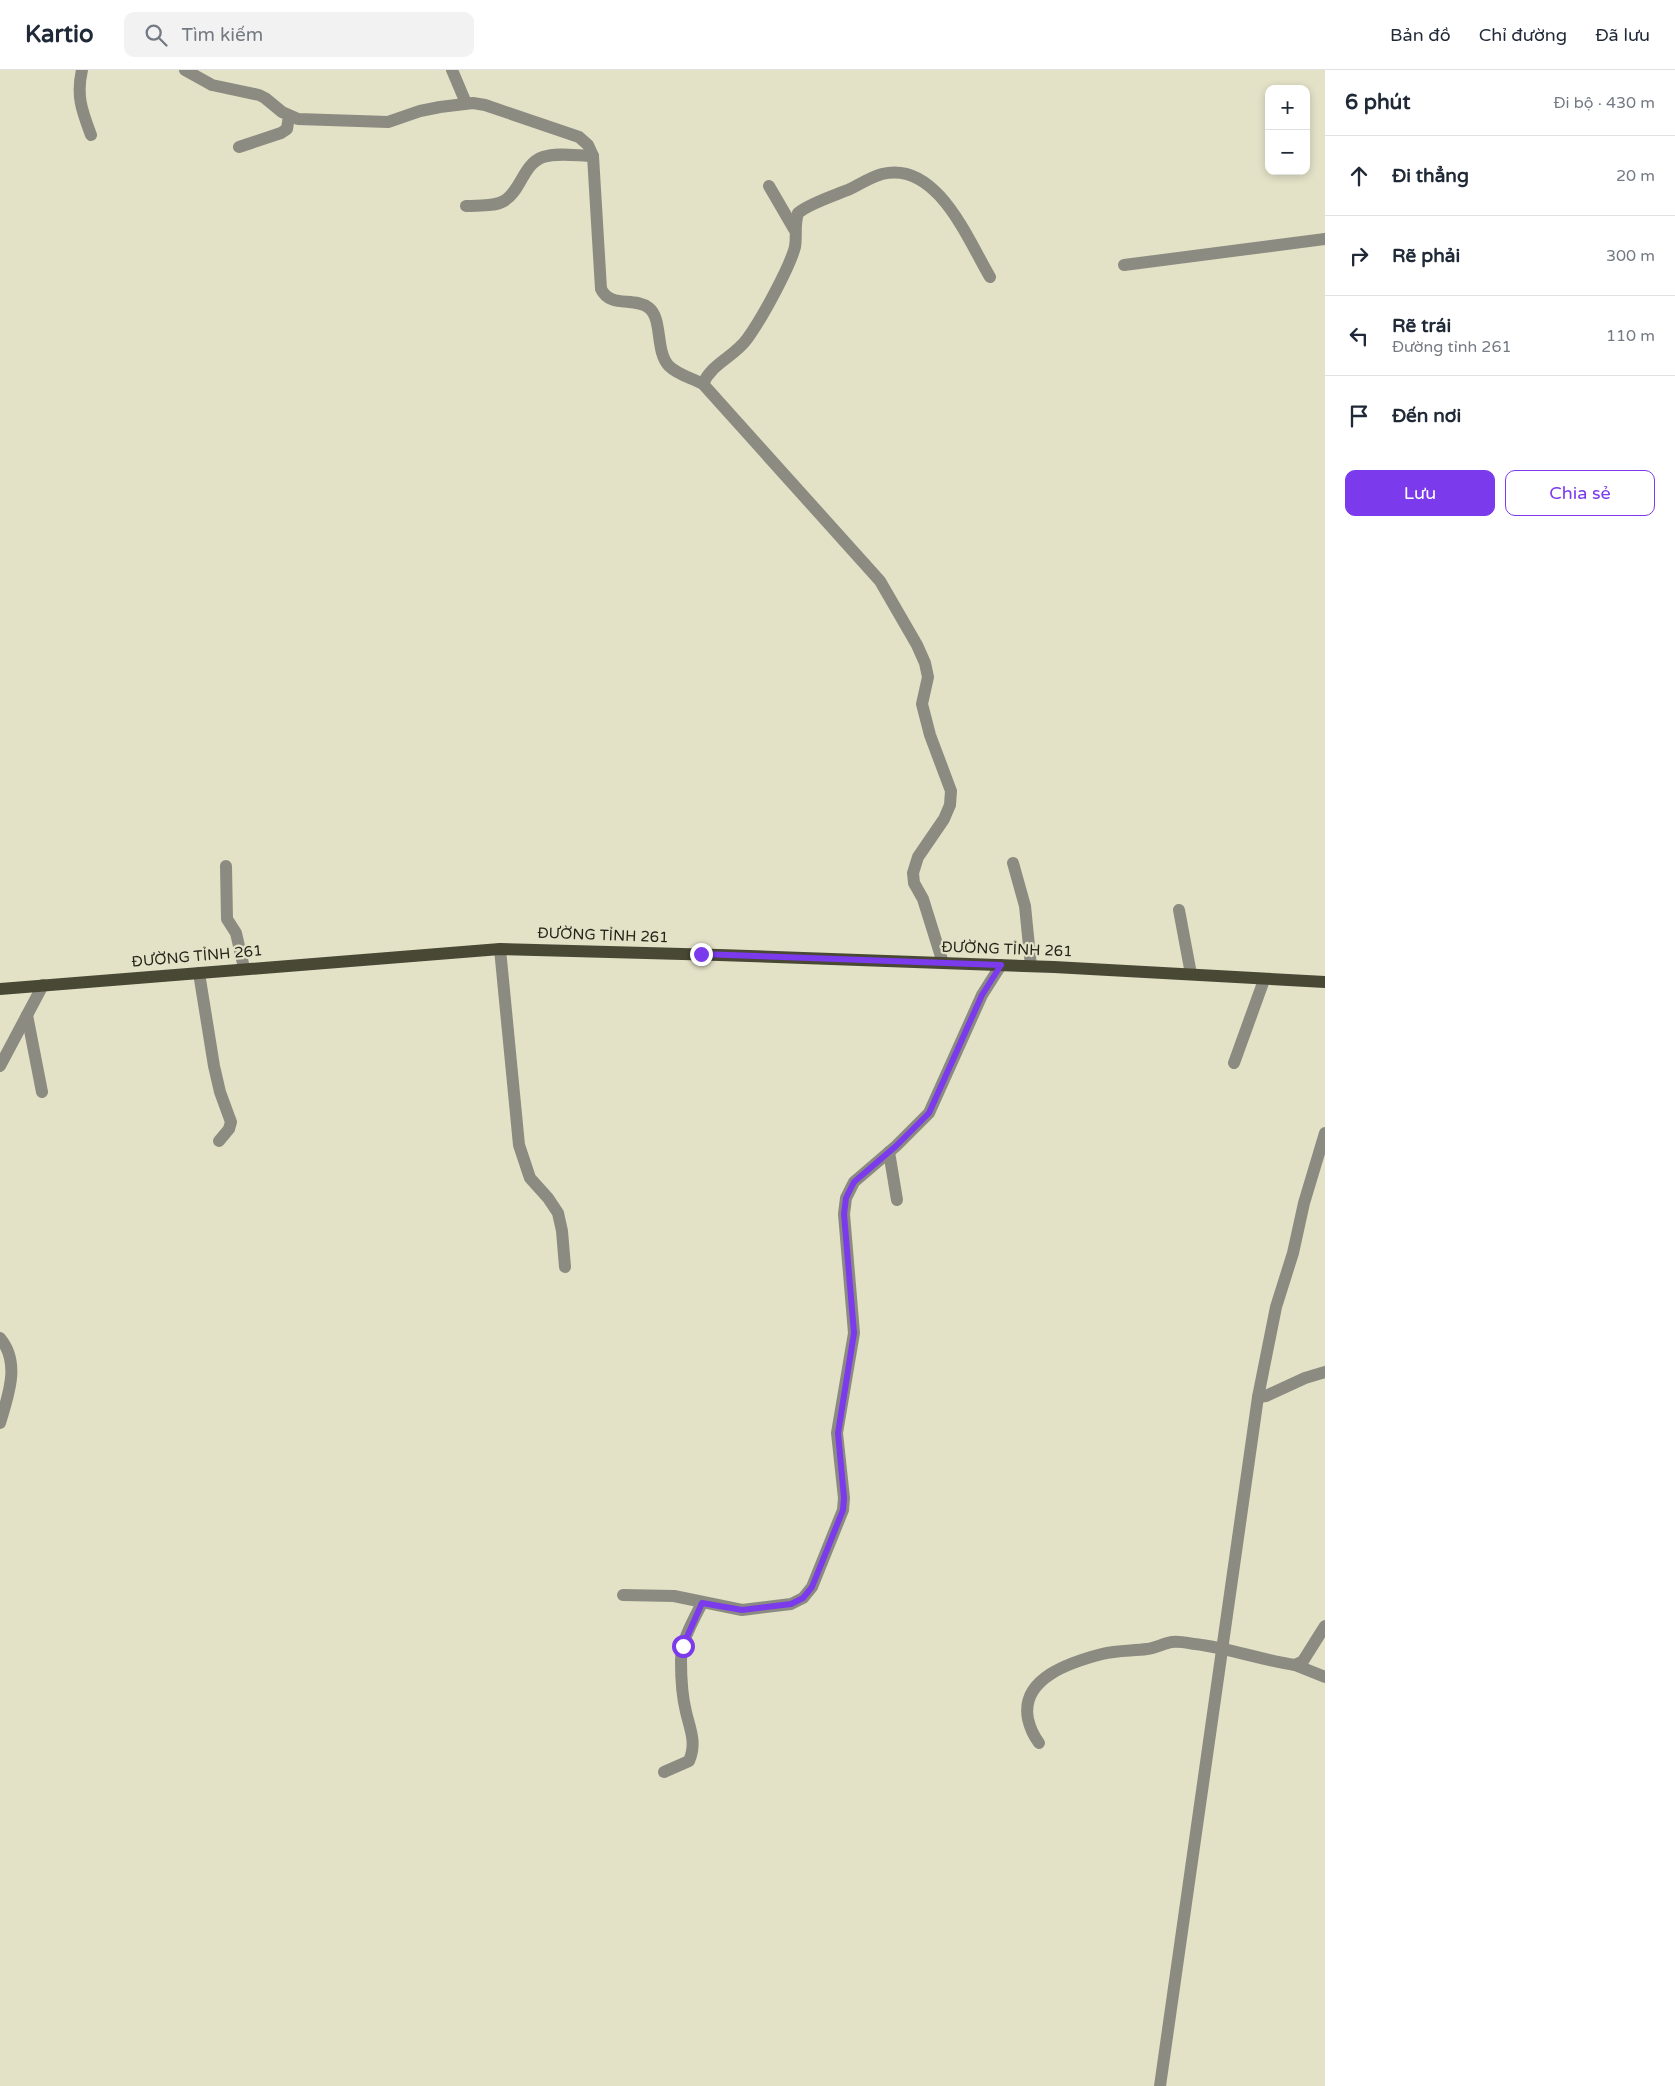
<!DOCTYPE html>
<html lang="vi">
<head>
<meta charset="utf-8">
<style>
  :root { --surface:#fff; --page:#f2f2f3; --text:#1f2937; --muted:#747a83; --line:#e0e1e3; --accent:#7c3aed }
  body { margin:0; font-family:"Varela Round",sans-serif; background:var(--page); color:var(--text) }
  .controls { position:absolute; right:15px; top:15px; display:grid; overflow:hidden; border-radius:10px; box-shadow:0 2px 8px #0003 }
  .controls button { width:45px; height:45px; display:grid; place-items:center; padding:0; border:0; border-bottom:1px solid var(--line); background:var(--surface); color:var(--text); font:25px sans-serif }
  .stop { position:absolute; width:15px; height:15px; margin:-11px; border:4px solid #7c3aed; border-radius:50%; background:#fff }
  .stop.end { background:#7c3aed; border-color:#fff; box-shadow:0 1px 5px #0008 }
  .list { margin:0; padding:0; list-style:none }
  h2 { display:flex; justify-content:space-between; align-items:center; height:65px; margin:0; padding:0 20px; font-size:21px }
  h2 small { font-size:16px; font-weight:400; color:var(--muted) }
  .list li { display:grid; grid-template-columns:32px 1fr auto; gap:15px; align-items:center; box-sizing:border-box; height:80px; padding:0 20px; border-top:1px solid var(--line) }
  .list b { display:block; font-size:19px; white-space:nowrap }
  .list p { margin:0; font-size:16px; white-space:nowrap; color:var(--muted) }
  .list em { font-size:16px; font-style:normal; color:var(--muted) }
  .actions { display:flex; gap:10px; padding:15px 20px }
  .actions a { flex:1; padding:11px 0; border:1px solid var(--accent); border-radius:10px; text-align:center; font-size:18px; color:var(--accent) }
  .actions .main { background:var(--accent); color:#fff }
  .icon { flex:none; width:28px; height:28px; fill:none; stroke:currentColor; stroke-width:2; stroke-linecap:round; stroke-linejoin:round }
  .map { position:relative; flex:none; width:1325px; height:2016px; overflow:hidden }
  header { display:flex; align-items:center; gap:30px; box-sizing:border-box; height:70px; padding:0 25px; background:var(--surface); border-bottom:1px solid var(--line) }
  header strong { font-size:24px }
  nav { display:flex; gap:28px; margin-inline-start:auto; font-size:18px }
  .search { width:350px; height:45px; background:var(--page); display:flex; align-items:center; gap:12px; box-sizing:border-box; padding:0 18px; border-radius:10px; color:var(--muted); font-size:19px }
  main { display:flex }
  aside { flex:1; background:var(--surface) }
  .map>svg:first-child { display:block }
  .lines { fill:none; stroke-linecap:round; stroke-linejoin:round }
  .minor { stroke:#8c8b81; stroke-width:12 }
  .major { stroke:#494835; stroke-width:12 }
  .route { stroke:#7c3aed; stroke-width:6 }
  .labels { text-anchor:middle; stroke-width:4.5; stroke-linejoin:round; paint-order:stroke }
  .street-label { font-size:15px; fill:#25241a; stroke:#e3e2c7 }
</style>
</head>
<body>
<header>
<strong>Kartio</strong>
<div class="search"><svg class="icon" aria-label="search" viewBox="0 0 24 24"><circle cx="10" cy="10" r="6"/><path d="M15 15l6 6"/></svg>Tìm kiếm</div>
<nav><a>Bản đồ</a><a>Chỉ đường</a><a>Đã lưu</a></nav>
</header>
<main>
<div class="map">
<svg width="1325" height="2016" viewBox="0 0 1325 2016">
  <rect width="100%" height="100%" fill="#e3e2c7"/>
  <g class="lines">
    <g class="minor">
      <path d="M82,0C76,26 82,41 91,65"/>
      <path d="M185,0L212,15L259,25L265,28L282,42L298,49L388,52L420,41L440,37L473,33L485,35L579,67L588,75L593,86L601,219C611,239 634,226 649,238C663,249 655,282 669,296C678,305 692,308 703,314L880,511L917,575L925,593L928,607L922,634L930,665L951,721L950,735L944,749L918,787L913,803L914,813L923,829L943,893"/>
      <path d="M452,0L466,33"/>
      <path d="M239,77L281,63L287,59L289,46"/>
      <path d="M769,116L794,159"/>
      <path d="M466,136C478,135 494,137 504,131C521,121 523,94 543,87C558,82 578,86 593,86"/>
      <path d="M1124,195L1325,169"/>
      <path d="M703,314C712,293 734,287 747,269C761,250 789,199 795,177C797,165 794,156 798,143C810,133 836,125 850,119C860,114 871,107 882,104C937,90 968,170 990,207"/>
      <path d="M1013,793L1025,836L1031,896"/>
      <path d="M226,796L227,849L236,863L244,898"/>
      <path d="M1179,840L1191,904"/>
      <path d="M500,879L519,1075L530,1108L548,1128L558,1143L562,1161L565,1197"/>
      <path d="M199,903L214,996L220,1022L231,1052L229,1059L219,1071"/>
      <path d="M27,945L42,1022"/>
      <path d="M1234,993L1264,910"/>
      <path d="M0,996L43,915"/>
      <path d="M889,1082L897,1130"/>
      <path d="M0,1268C21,1293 8,1326 0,1353"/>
      <path d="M1258,1327L1266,1326L1305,1308L1325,1302"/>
      <path d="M623,1525L674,1526L742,1540L791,1534L803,1528L812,1517L843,1440L844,1428L837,1363L854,1263L844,1144L846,1128L854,1112L896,1076L929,1043L982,925L1001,895"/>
      <path d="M1295,1595L1325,1607"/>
      <path d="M1039,1673C1033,1665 1030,1658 1028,1649C1020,1608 1071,1592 1102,1584C1117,1580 1132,1581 1147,1579C1156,1578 1164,1573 1172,1572C1179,1571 1188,1573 1195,1574C1229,1578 1261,1590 1295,1595L1303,1591L1325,1556"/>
      <path d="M664,1702L689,1691C697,1673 690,1659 686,1642C682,1626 681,1608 681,1591C681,1571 693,1551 702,1533"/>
      <path d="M1160,2016L1258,1327L1276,1237L1293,1183L1304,1133L1325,1063"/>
    </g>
    <path class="major" d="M0,919L500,879L719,885L1054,897L1325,912"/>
  </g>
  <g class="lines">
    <path class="route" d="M683,1576L702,1533L742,1540L791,1534L803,1528L812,1517L843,1440L844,1428L838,1363L854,1263L844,1144L846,1128L854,1112L896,1076L929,1043L982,925L1001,895L701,884"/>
  </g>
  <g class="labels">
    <g class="street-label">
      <text transform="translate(603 865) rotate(2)" y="5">ĐƯỜNG TỈNH 261</text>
      <text transform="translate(1007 879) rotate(2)" y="5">ĐƯỜNG TỈNH 261</text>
      <text transform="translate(197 886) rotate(-5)" y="5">ĐƯỜNG TỈNH 261</text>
    </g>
  </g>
</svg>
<div class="controls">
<button>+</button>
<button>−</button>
</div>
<div class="stop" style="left:683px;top:1576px"></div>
<div class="stop end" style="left:701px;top:884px"></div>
</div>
<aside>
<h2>6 phút<small>Đi bộ · 430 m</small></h2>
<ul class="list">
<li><svg class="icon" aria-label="ahead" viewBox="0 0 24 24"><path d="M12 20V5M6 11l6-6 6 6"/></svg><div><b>Đi thẳng</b></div><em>20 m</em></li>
<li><svg class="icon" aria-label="right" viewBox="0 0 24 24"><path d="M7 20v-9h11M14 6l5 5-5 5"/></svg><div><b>Rẽ phải</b></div><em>300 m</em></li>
<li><svg class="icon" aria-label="left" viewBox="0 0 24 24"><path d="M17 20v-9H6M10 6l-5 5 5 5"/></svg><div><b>Rẽ trái</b><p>Đường tỉnh 261</p></div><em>110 m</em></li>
<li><svg class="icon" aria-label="arrive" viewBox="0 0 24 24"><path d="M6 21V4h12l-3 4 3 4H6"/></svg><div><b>Đến nơi</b></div></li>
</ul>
<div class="actions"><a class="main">Lưu</a><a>Chia sẻ</a></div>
</aside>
</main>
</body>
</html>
